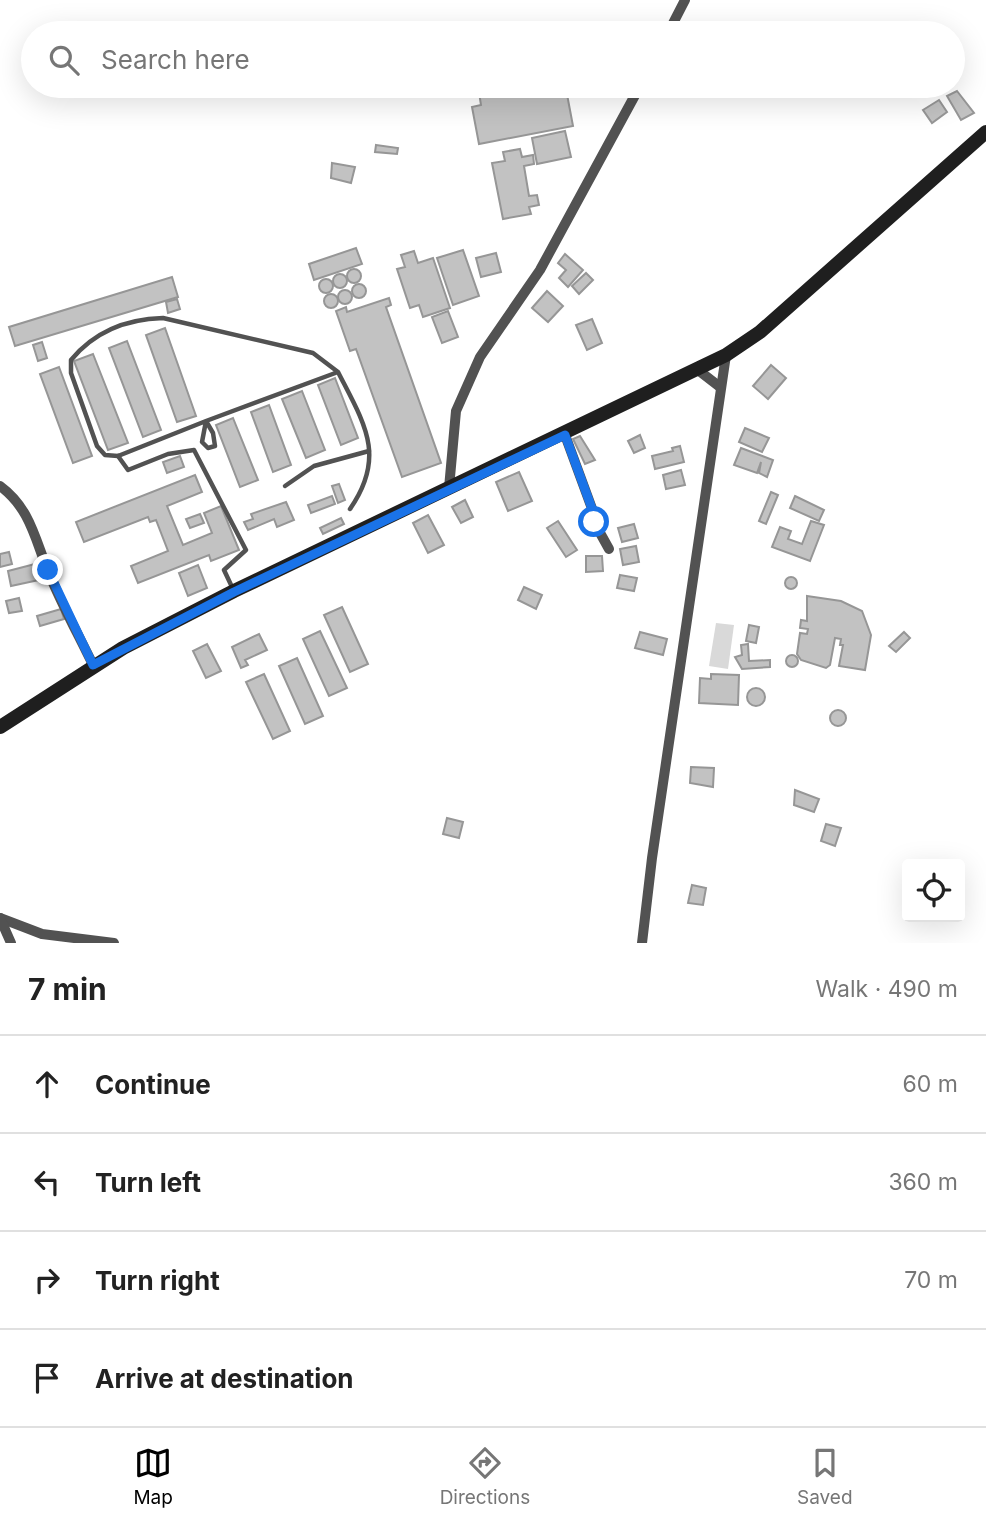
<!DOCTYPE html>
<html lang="en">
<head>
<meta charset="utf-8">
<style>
  :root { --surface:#fff; --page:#f6f6f6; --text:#222; --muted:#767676; --line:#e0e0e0; --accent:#000 }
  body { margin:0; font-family:Inter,sans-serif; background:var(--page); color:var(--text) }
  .controls { position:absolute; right:21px; bottom:21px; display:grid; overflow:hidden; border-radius:7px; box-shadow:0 7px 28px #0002 }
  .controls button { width:63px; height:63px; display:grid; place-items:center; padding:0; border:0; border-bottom:2px solid var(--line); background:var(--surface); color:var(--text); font:35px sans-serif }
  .stop { position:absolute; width:21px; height:21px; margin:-16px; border:5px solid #1a73e8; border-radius:50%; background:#fff }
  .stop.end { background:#1a73e8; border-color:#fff; box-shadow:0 2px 7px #0008 }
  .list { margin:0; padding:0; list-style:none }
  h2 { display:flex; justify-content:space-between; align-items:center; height:91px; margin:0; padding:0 28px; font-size:30px }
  h2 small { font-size:23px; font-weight:400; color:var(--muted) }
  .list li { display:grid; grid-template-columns:46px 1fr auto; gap:21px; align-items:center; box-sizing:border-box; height:98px; padding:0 28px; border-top:2px solid var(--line) }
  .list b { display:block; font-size:26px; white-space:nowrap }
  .list em { font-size:23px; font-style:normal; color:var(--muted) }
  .icon { flex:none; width:38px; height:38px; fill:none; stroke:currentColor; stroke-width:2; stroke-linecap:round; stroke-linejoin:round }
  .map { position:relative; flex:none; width:986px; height:943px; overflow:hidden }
  .search { position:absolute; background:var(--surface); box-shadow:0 7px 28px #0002; left:21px; right:21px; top:21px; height:77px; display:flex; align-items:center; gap:18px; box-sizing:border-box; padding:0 24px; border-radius:38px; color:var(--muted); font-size:26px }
  .sheet { height:483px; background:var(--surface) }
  nav { display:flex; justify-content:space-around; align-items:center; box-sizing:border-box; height:98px; border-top:2px solid var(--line); background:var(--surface); font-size:19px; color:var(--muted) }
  nav a { display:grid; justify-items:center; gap:4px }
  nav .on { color:var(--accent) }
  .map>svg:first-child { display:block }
  .green { fill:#d9d9d9 }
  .building { fill:#c2c2c2; stroke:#969696; stroke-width:2 }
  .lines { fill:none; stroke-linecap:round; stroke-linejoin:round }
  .lane { stroke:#525252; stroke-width:4.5 }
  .street { stroke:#525252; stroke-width:10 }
  .secondary { stroke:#1f1f1f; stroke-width:14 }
  .route { stroke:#1a73e8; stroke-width:9 }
</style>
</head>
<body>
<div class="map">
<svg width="986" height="943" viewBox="0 0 986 943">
  <rect width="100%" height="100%" fill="#fff"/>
  <path class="green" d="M716,623L734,625L728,669L709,666Z"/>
  <g class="building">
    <path d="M478,86H584L566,89L573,126L479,144L472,107L481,105Z"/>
    <path d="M957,91L974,113L961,120L947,96Z"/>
    <path d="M939,100L947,112L932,123L923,110Z"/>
    <path d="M565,131L571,157L537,164L532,138Z"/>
    <path d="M376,145L398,148L397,154L375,152Z"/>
    <path d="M520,149L522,157L533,155L534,164L524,166L529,196L537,195L539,205L529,207L531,214L503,219L492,163L505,161L503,152Z"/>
    <path d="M332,163L355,167L351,183L331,178Z"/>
    <path d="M356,248L362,264L314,280L309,264Z"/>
    <path d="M463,250L479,296L453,305L437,258Z"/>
    <path d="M414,251L418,263L433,258L450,308L423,317L419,305L410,308L397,269L405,267L401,255Z"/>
    <path d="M496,253L501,272L481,277L476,258Z"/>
    <path d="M565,254L583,270L568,287L559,278L566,270L558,263Z"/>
    <circle cx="354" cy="276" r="7"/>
    <path d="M586,273L593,280L579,294L572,286Z"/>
    <circle cx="340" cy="281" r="7"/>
    <path d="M172,277L178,297L15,346L9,327Z"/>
    <circle cx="326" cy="286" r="7"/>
    <circle cx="359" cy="291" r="7"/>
    <circle cx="345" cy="297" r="7"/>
    <path d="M547,291L563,306L548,322L532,308Z"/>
    <circle cx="331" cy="301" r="7"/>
    <path d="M389,298L391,305L386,307L441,463L402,477L356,349L350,351L336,311L346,307L347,312Z"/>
    <path d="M177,299L180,309L168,313L166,302Z"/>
    <path d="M448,311L458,337L442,343L432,317Z"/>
    <path d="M592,319L602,343L587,350L576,325Z"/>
    <path d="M165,328L196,416L177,422L146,335Z"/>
    <path d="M127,341L161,430L143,437L109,348Z"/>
    <path d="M42,342L47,358L38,361L33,345Z"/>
    <path d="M93,354L128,443L108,450L74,361Z"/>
    <path d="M771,365L786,378L768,399L753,386Z"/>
    <path d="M59,367L92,456L73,463L40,374Z"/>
    <path d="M335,378L358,438L341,445L318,385Z"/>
    <path d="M302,391L325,450L306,458L282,399Z"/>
    <path d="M269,405L291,465L273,472L251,412Z"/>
    <path d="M233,418L258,480L240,487L216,425Z"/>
    <path d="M745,428L769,438L762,452L739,442Z"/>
    <path d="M640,435L645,448L634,453L628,441Z"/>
    <path d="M580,436L595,460L585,464L573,439Z"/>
    <path d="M680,446L684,462L655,469L652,456L673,451L672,448Z"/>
    <path d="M741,448L773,460L767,477L759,473L761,462L757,473L734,465Z"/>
    <path d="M180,456L184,467L167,473L163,462Z"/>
    <path d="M681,470L685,485L666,489L663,475Z"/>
    <path d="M519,472L532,501L508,511L496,482Z"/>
    <path d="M195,475L202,492L167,506L183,545L212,533L204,513L221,506L239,550L211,561L209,555L138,583L131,566L168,551L156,520L150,522L148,517L84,542L76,522Z"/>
    <path d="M339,484L345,500L338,503L332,486Z"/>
    <path d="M771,492L778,495L766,524L759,521Z"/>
    <path d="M332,496L335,504L311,513L308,505Z"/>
    <path d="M795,496L824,510L819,521L790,508Z"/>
    <path d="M465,500L473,517L461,523L452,507Z"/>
    <path d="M286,502L294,520L277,527L274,519L248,530L244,522L253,519L251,514Z"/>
    <path d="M200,514L204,523L190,528L186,519Z"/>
    <path d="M428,515L444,545L428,553L413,523Z"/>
    <path d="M341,518L344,524L323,534L320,528Z"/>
    <path d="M558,521L577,550L566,557L547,528Z"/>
    <path d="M811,521L824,525L810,561L772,547L780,527L791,531L788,539L802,544Z"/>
    <path d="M634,524L638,538L622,542L618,528Z"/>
    <path d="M636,546L639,562L623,565L620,549Z"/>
    <path d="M9,552L12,564L0,567V554Z"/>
    <path d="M586,556H602L603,571L586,572Z"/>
    <path d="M35,564L39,580L11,586L8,571Z"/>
    <path d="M198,565L207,588L188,596L179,573Z"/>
    <path d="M620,575L637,578L634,591L617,588Z"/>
    <circle cx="791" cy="583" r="6"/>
    <path d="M524,587L542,595L536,609L518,600Z"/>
    <path d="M807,596L841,601L862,611L871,635L865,670L839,666L843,645H840L841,639L835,638L830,665L826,668L801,660L797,654L800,633L807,634L808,629L800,628L801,620L807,621Z"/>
    <path d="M19,598L22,611L9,613L6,601Z"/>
    <path d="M342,607L368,664L350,672L324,615Z"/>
    <path d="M61,609L64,619L40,626L37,616Z"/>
    <path d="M749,625L759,627L756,643L746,641Z"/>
    <path d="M320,631L347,688L329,696L303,639Z"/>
    <path d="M640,632L667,639L663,655L635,648Z"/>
    <path d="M904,632L910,638L896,652L889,646Z"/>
    <path d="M259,634L267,650L245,660L248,665L241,668L232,647Z"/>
    <path d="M207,644L221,671L206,678L193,651Z"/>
    <path d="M748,644L749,661L770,660V667L742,669L735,657L742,655L741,645Z"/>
    <circle cx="792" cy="661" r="6"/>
    <path d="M297,658L323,716L305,724L279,666Z"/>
    <path d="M264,674L290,731L273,739L246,682Z"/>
    <path d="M711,674L739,675L738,705L699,703L700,678L711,679Z"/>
    <circle cx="756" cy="697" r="9"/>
    <circle cx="838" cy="718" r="8"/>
    <path d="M691,767L714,768L713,787L690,783Z"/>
    <path d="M795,790L819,799L814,812L794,805Z"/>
    <path d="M447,818L463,822L459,838L443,834Z"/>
    <path d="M826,824L841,828L835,846L821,841Z"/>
    <path d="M692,885L706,888L703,905L688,903Z"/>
  </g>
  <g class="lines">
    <g class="lane">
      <path d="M338,372L313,353L163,318C127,319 94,332 71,360V373L97,446L105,455L118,456L206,421L213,433L215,446L208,448L202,442L206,421L338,372C364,423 387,456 350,509"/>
      <path d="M118,456L128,470L168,454L194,450L246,550L224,570L232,587"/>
      <path d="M285,486L314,466L369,451"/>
    </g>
    <g class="street">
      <path d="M668,33L685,0"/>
      <path d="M698,370L720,387"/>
      <path d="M565,435L594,514V522L609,549"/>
      <path d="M0,486C30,508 35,539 48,571C61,603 78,634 93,665"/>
      <path d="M449,488L456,411L480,357L540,270L640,86"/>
      <path d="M0,918L42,934L114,943"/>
      <path d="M0,918L11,943"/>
      <path d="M642,943L652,858L726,355"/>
    </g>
    <path class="secondary" d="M0,727L123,648L234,591L726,355L760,332L986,132"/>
  </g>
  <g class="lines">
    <path class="route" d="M48,570L93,665L234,592L565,435L594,514V522"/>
  </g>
</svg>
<div class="controls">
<button><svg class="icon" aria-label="locate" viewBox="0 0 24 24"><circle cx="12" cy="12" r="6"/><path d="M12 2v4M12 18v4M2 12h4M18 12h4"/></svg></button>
</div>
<div class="stop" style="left:594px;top:522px"></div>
<div class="stop end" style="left:48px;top:570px"></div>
<div class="search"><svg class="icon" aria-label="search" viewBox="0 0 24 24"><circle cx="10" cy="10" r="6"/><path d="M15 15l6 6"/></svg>Search here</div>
</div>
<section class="sheet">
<h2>7 min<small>Walk · 490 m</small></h2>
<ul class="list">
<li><svg class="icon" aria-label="ahead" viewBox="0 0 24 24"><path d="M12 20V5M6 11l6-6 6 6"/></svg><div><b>Continue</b></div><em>60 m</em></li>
<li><svg class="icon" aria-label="left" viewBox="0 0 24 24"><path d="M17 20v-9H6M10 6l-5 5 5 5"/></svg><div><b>Turn left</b></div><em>360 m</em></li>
<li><svg class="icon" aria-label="right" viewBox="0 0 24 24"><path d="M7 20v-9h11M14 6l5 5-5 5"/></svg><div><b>Turn right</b></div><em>70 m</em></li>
<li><svg class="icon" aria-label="arrive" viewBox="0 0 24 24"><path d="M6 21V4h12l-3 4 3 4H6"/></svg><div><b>Arrive at destination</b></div></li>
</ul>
</section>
<nav>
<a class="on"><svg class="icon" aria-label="map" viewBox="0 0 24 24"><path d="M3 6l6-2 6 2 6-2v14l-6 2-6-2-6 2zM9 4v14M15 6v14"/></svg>Map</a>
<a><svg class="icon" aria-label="directions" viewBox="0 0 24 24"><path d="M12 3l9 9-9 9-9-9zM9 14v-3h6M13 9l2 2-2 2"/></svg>Directions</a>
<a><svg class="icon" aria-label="saved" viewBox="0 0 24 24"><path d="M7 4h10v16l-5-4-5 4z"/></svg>Saved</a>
</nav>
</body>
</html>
